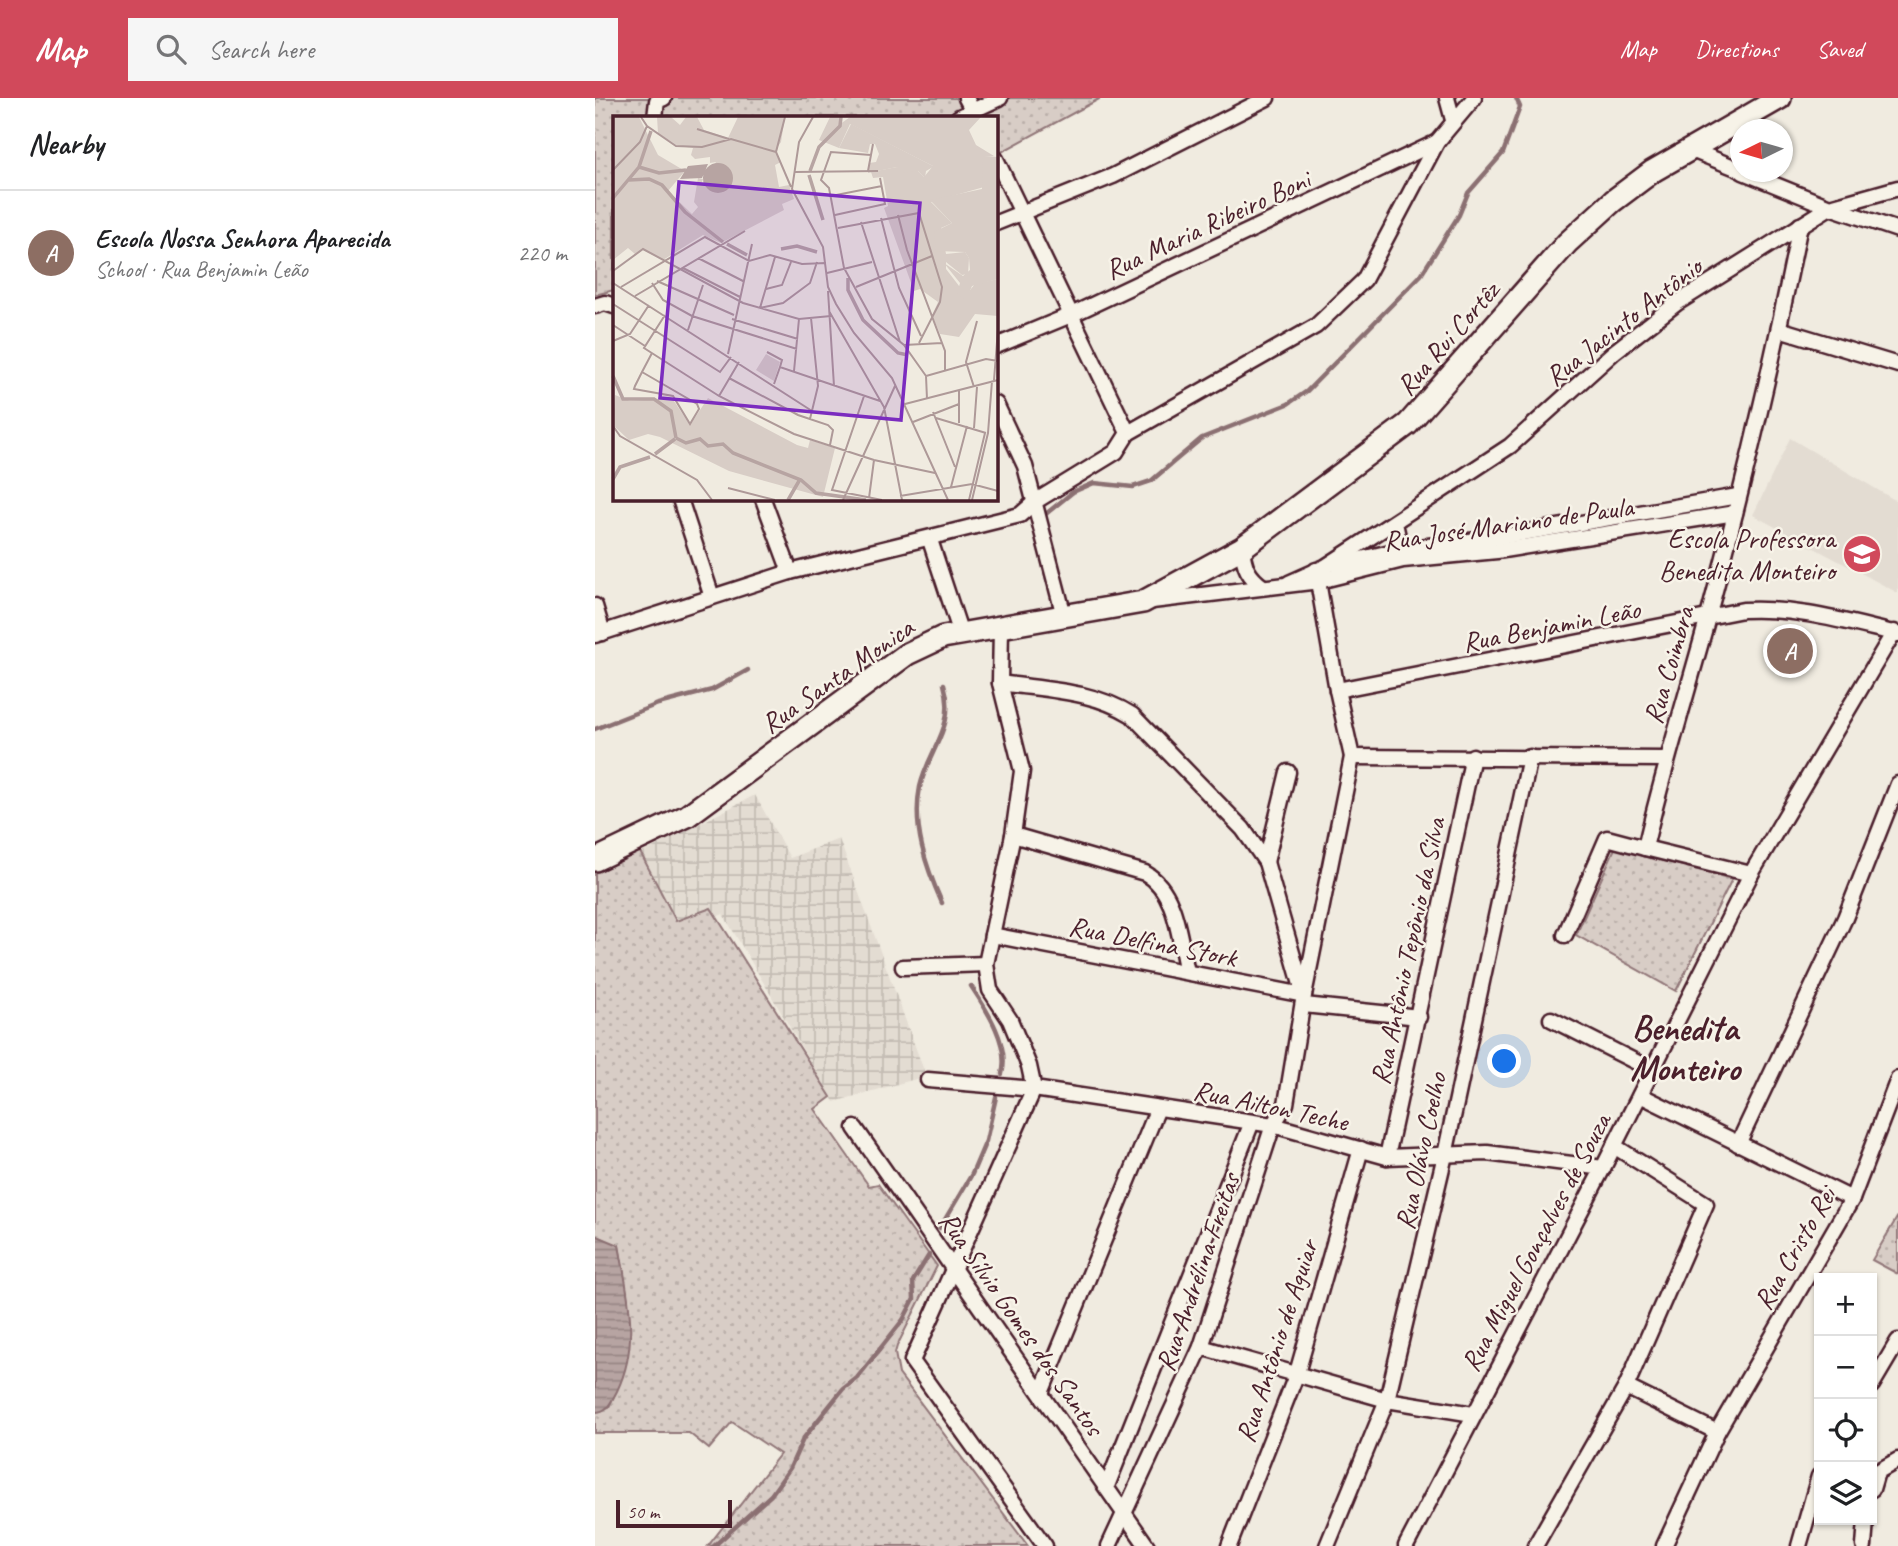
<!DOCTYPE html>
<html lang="en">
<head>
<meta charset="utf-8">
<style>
  :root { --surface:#fff; --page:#f6f6f6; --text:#202124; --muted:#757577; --line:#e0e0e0; --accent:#d1495b }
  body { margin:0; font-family:Caveat,sans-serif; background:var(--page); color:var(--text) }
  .controls { position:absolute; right:21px; bottom:21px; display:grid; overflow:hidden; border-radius:0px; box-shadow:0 2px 5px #0004 }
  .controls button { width:63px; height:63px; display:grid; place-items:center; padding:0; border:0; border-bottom:2px solid var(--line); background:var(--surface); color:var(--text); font:35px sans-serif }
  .compass { position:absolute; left:1135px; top:21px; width:63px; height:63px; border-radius:50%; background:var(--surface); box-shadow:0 2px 5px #0004; rotate:265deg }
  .scale { position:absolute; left:21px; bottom:18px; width:116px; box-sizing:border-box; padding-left:7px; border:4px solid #4a1f2b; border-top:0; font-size:19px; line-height:24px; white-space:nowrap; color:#4a1f2b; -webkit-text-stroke:5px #f7f3e8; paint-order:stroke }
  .you { position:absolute; left:910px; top:964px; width:24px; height:24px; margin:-18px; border:5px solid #fff; border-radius:50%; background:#1a73e8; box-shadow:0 0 0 10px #1a73e833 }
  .badge { display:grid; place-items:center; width:46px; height:46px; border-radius:50%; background:var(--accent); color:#fff; font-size:23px; font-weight:700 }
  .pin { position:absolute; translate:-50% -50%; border:4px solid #fff; box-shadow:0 2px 7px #0006 }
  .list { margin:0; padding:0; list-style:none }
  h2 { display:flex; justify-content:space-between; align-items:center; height:91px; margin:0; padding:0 28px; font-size:30px }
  h2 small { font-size:23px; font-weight:400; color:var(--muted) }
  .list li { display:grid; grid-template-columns:46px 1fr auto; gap:21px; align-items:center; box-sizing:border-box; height:126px; padding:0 28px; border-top:2px solid var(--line) }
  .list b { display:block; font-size:26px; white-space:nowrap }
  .list p { margin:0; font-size:23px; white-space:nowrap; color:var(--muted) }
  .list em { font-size:23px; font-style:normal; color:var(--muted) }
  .icon { flex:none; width:38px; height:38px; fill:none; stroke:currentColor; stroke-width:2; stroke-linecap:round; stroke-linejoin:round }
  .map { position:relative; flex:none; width:1303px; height:1448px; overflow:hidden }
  header { display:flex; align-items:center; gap:42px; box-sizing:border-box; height:98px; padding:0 35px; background:var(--accent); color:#fff }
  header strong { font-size:33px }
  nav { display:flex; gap:38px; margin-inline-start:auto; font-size:24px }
  .search { width:490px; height:63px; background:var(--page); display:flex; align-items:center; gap:18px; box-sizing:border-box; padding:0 24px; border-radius:0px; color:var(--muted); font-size:26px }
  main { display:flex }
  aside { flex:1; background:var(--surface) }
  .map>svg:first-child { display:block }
  .built { fill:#e3dcd2 }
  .industrial { fill:url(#industrial-grid) }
  .green { fill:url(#green-dots); stroke:#917678; stroke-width:2 }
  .water { fill:url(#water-rules); stroke:#8b6f72; stroke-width:2 }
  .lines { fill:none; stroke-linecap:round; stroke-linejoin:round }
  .stream { stroke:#8b6f72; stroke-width:4.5 }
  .minor-casing { stroke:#4a1f2b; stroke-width:19 }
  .primary-casing { stroke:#4a1f2b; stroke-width:26 }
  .minor { stroke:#f7f3e8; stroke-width:14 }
  .primary { stroke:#f7f3e8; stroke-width:21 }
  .labels { text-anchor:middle; stroke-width:5; stroke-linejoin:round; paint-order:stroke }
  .street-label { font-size:28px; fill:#4a1f2b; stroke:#f7f3e8 }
  .poi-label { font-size:28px; fill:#4a1f2b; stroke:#f7f3e8; text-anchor:end }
  .district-label { font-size:35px; font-weight:bold; fill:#4a1f2b; stroke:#f7f3e8 }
  .inset-river { fill:none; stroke:#b7a4a2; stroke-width:3.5 }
  .inset-road { fill:none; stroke:#ae9998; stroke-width:2 }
  .view { fill:#7b2cbf; fill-opacity:0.15; stroke:#7b2cbf; stroke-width:3.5 }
  .inset-edge { fill:none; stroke:#4a1f2b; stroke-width:3.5 }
</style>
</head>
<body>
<header>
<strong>Map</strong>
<div class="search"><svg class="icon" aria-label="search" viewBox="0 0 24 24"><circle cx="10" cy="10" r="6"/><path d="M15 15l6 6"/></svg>Search here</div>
<nav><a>Map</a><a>Directions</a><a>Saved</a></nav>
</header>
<main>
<aside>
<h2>Nearby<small></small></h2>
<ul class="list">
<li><span class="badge" style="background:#8d6e63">A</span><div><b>Escola Nossa Senhora Aparecida</b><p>School · Rua Benjamin Leão</p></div><em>220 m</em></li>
</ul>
</aside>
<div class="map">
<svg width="1303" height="1448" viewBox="0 0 1303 1448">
  <defs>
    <pattern id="industrial-grid" width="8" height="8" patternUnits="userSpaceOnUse" patternTransform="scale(1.75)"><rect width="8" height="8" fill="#e3dcd2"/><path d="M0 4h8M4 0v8" fill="none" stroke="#c4bcb4"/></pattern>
    <pattern id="green-dots" width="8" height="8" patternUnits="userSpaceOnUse" patternTransform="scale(1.75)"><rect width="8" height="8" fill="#d8cdc6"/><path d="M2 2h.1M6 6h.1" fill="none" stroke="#bbb0aa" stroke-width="1.8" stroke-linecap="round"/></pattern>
    <pattern id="water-rules" width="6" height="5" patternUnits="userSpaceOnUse" patternTransform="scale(1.75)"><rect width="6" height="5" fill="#b7a4a2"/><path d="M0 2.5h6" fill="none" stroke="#978584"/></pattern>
  </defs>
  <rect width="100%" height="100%" fill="#f0ebe0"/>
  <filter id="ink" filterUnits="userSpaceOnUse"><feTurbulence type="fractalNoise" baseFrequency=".0143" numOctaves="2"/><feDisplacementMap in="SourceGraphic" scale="14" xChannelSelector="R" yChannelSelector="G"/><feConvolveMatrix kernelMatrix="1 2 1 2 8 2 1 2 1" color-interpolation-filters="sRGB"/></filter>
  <g filter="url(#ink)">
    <path class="built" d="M1195,340L1303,404V495L1158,417Z"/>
    <path class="industrial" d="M160,697L195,760L244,741L331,978L239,1004L128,816L89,834L40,759Z"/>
    <g class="green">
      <path d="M0,0H506L401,57V19H19V192L0,197Z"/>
      <path d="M1020,750L1137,781L1081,893L981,837Z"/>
      <path d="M44,752L81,823L116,810L236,999L220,1011L274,1088L283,1086L342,1168L302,1248L300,1255L304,1276L433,1448H113L185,1356L137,1324L114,1351L94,1335H0V1314L14,1309C44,1247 35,1212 24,1148L0,1137V772Z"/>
      <path d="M1303,1118V1176L1277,1162Z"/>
    </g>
    <path class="water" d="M0,1137L24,1147C33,1197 45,1246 22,1293C16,1304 13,1314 0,1314Z"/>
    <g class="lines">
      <g class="stream">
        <path d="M447,419L478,394L499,385L538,389L556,383L607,340L693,306L712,293L826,177L864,117L873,95L908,55L925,9L921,0"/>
        <path d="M0,631L63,606L117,592L153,572"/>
        <path d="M347,805C331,769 317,729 325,689C334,650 362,629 349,586"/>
        <path d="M376,888C392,912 415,947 407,976"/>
        <path d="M345,1130L377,1076L391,1043L401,999"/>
        <path d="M119,1448L176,1397L195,1370L208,1341L248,1291L262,1280L308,1222L319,1201L318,1183L334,1157"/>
      </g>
      <g class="minor-casing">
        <g id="minor">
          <path d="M371,0L381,19"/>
          <path d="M852,0L858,22"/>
          <path d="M60,19L62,3L69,0"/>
          <path d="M364,19L405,0"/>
          <path d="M1094,51L1146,72"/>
          <path d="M401,61L533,335"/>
          <path d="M1148,74L1235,109L1303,132"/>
          <path d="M401,125L518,78L672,0"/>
          <path d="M0,208L10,205L19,208"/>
          <path d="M1184,231L1303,267"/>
          <path d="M401,248L476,217L842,44"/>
          <path d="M401,306L430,368L469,518"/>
          <path d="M85,401L117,499"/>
          <path d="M168,401L195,474"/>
          <path d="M800,425L808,461"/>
          <path d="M335,442L366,536"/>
          <path d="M647,450C649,469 653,478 668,489"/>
          <path d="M741,467L808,451L899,440L1143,398"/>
          <path d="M694,485L730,469L915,348L1019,254L1082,205L1235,109L1303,90"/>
          <path d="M557,503L724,483L808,462L902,453L1140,415"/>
          <path d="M0,508L8,535"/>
          <path d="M406,529L405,585L427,673L418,737L391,866L395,892L415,922L434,968L439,991L317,1263L450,1448"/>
          <path d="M0,537L195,474L425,417L441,403L521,354L533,335L721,228L769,182L842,44L879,0"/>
          <path d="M742,592L1148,512C1201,509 1251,524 1303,536"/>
          <path d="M757,659L1070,661"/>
          <path d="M418,737L550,775C582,793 584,841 592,874"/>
          <path d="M671,764L693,674"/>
          <path d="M1156,776L1050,750C1068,672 1092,596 1113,519C1148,390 1179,259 1205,127"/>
          <path d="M397,837L709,897L671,764L648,731L537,617C497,592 451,592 405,585"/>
          <path d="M970,837L1012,740L1050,750"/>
          <path d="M308,869L391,866"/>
          <path d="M709,907L824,919"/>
          <path d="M956,921L1057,972"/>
          <path d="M333,982L439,991L678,1027L792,1059L892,1055L1008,1070"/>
          <path d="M1045,997L1257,1101"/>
          <path d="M260,1030L552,1448"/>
          <path d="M1143,1046L1250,820L1303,686"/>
          <path d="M792,1059L878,658"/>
          <path d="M606,1249L792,1302L878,1316"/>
          <path d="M1277,1287L1303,1243"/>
          <path d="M1031,1289L1122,1334"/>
          <path d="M446,1295L563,1010"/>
          <path d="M512,1388L657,1024"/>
          <path d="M1277,1391L1282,1374L1303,1362"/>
          <path d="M514,1448L606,1249L678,1027L691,1006L709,897L757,659L742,592L721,472"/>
          <path d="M634,1448L702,1275L766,1051"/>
          <path d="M732,1448L792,1302L850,1057L935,659"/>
          <path d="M811,1448L1008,1070L1156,776L1299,534"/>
          <path d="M940,1448L1031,1289L1111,1106L1019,1048"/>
          <path d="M1069,1448L1122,1334L1257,1101L1303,981"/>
          <path d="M1204,1448L1224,1378"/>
          <path d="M1269,1448L1271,1422"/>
        </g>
      </g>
      <g class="primary-casing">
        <path id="primary" d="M0,762L92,718L312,556L348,539L548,504L647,450L813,326L972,145L1018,103L1058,73L1185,0"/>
      </g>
      <use href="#minor" class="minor"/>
      <use href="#primary" class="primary"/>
    </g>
  </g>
  <defs>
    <g id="school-disc" transform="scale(2.0125)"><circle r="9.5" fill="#d1495b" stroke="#f7f3e8"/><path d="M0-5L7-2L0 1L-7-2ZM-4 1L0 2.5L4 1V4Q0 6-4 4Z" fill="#fff"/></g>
  </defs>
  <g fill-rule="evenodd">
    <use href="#school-disc" x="1267" y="456"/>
  </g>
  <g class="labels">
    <g class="street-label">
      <text transform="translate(612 126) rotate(-25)" y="10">Rua Maria Ribeiro Boni</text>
      <text transform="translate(1028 223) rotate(-38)" y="10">Rua Jacinto Antônio</text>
      <text transform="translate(852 240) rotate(-49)" y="10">Rua Rui Cortêz</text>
      <text transform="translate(913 425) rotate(-8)" y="10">Rua José Mariano de Paula</text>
      <text transform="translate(956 527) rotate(-11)" y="10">Rua Benjamin Leão</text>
      <text transform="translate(1073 567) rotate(-74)" y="10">Rua Coimbra</text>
      <text transform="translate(242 577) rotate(-35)" y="10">Rua Santa Monica</text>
      <text transform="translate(558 843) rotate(11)" y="10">Rua Delfina Stork</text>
      <text transform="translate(812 853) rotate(-78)" y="10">Rua Antônio Tepônio da Silva</text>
      <text transform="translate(676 1007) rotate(12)" y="10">Rua Ailton Teche</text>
      <text transform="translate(825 1053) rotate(-78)" y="10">Rua Olávo Coelho</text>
      <text transform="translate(940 1144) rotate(-62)" y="10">Rua Miguel Gonçalves de Souza</text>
      <text transform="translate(1199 1150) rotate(-60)" y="10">Rua Cristo Rei</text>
      <text transform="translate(602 1174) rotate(-71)" y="10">Rua Andrélina Freitas</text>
      <text transform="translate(427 1225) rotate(55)" y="10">Rua Sílvio Gomes dos Santos</text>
      <text transform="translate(681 1243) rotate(-72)" y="10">Rua Antônio de Aguiar</text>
    </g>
    <g class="poi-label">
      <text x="1240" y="450">Escola Professora<tspan x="1240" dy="32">Benedita Monteiro</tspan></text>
    </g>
    <g class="district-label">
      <text x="1090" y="942">Benedita<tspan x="1090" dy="40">Monteiro</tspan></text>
    </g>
  </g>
  <g transform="translate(18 18)">
    <rect width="385" height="385" fill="#f0ebe0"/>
    <path d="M0,1H26L45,39L72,55L55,75L79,98L85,91L81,86L85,62L90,63L88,69L103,46L97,47V41L82,43L78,39L80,32L65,30L45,17L44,1H58L67,9L73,1H84L91,14L115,22L125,1H172L168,26L162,35L168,46L162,49L166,71L176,69L181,83L169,88L171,94L108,127L90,119L50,144L31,133L22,138L15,132L0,144ZM217,1H226V9L237,1H368L356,14L363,29L381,40L370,41L371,71L318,86L339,107L328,112L333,138L352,136L356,142L355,158L349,159L333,146V153L353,179L362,168L385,163V200L362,198L346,221L327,218L319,199L325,186L307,173L301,175L271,92L275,90L270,61L260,62L258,56L284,51L305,55L311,61L320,50L237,8L226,32L206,24ZM153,238L167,246L161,265L143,254ZM2,279L17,285L59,282L77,309L95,282L184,329L195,332L197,324L222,332L210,381L116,355L47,321L35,318L16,324L0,309Z" fill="#d8cdc6"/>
    <path d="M238,8L320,50V51L313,55L312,62L305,55L289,57L284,51L255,57L256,47L263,46L266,38L262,28H257L255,37L226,32ZM370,40L385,41V163L359,170L353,184L344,178L347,167L331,147L350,160L357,154L356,142L352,136L323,135L321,116L339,107L317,84L369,73Z" fill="#d8cdc6"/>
    <path d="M90 62a15 15 0 1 1 30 0a15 15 0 1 1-30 0ZM95,48L89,62L67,63L75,50Z" fill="#b7a4a2"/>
    <path class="inset-river" d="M26,51L46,57L73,54M197,55L206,31L227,10L228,1M196,59L210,104M16,64L36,63L49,69L72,96L110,126M0,82L26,51L38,15M114,128L134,139M168,133L184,130L204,136M235,162V174L250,204L285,237L295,239M0,260L10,283H41L58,295L63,322M63,322L73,327L87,323L95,330L110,328L120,337L188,364L203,377L253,384M42,338L62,323M0,363L7,351L37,341M175,384L186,365"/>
    <path class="inset-road" d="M28,1L34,10L63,30L89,31L118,23L163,36M172,1L163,36L178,71M200,1L186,26L179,73L210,131L215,171L223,188L241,217L279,262L335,384M84,13L116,23M258,39L218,36L208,64L216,72L231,152L259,203L291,229L313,260M0,54L27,26L34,10M255,55L260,28M182,56L265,55M218,80L269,70M222,99L272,88L267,62M285,99L294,134L332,235V255M268,102L286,172L308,220M248,106L287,226M225,112L306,97L329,171L327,186L306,227M162,141L147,192L170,187L197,167L204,146M85,142L130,165M70,152L127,181M0,155L30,133L130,187L186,203L218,200M214,157L259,146M44,165L121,199M0,167L199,295M39,167L50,184L79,200L184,233M8,171L92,121L136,145L157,139L189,148L213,147M243,171L319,140M153,173L169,169L178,146M215,175L221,270M22,180L132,115M0,188L107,256L118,241M216,195L271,291L289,384M52,199L31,232L106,280L181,318L261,344L322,357M119,203L185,223M0,209L32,230M75,214L90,169M0,225L17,218L36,189M291,229L329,227M154,236L169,244L167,251M115,238L139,128M181,255L186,203M29,256L84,288L86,293L77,308L60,280L21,273L22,270L29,256L39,237M116,262L185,299L215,309L220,314L217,329M381,264L385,213M161,268L167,251L267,285M361,271L353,246L364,205M106,280L126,246M251,280L219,374L269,384M314,283L313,260L373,243L385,245M292,288L385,264M320,296L342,351M323,302L373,317M197,303L205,270L198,202M300,306L346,288M346,307V275M0,310L7,320L84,364L99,384M361,312L364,271M338,371L354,310M115,372L162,384M287,380L359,368L385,375M256,382L261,344M230,384L282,270M356,384L372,317M359,384L375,317L379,265"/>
    <path class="view" d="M66,66L307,87L288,304L47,282Z"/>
    <rect width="385" height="385" class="inset-edge"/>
  </g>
</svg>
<div class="controls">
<button>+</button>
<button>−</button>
<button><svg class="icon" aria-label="locate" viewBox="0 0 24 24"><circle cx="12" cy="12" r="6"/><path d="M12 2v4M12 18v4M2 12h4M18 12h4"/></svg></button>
<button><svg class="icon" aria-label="layers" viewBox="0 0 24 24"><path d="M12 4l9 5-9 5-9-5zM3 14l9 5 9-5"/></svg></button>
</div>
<svg class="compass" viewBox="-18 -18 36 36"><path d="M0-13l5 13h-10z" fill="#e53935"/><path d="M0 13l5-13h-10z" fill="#757577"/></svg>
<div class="scale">50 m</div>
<div class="you"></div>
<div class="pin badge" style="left:1195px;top:553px;background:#8d6e63">A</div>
</div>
</main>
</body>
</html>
